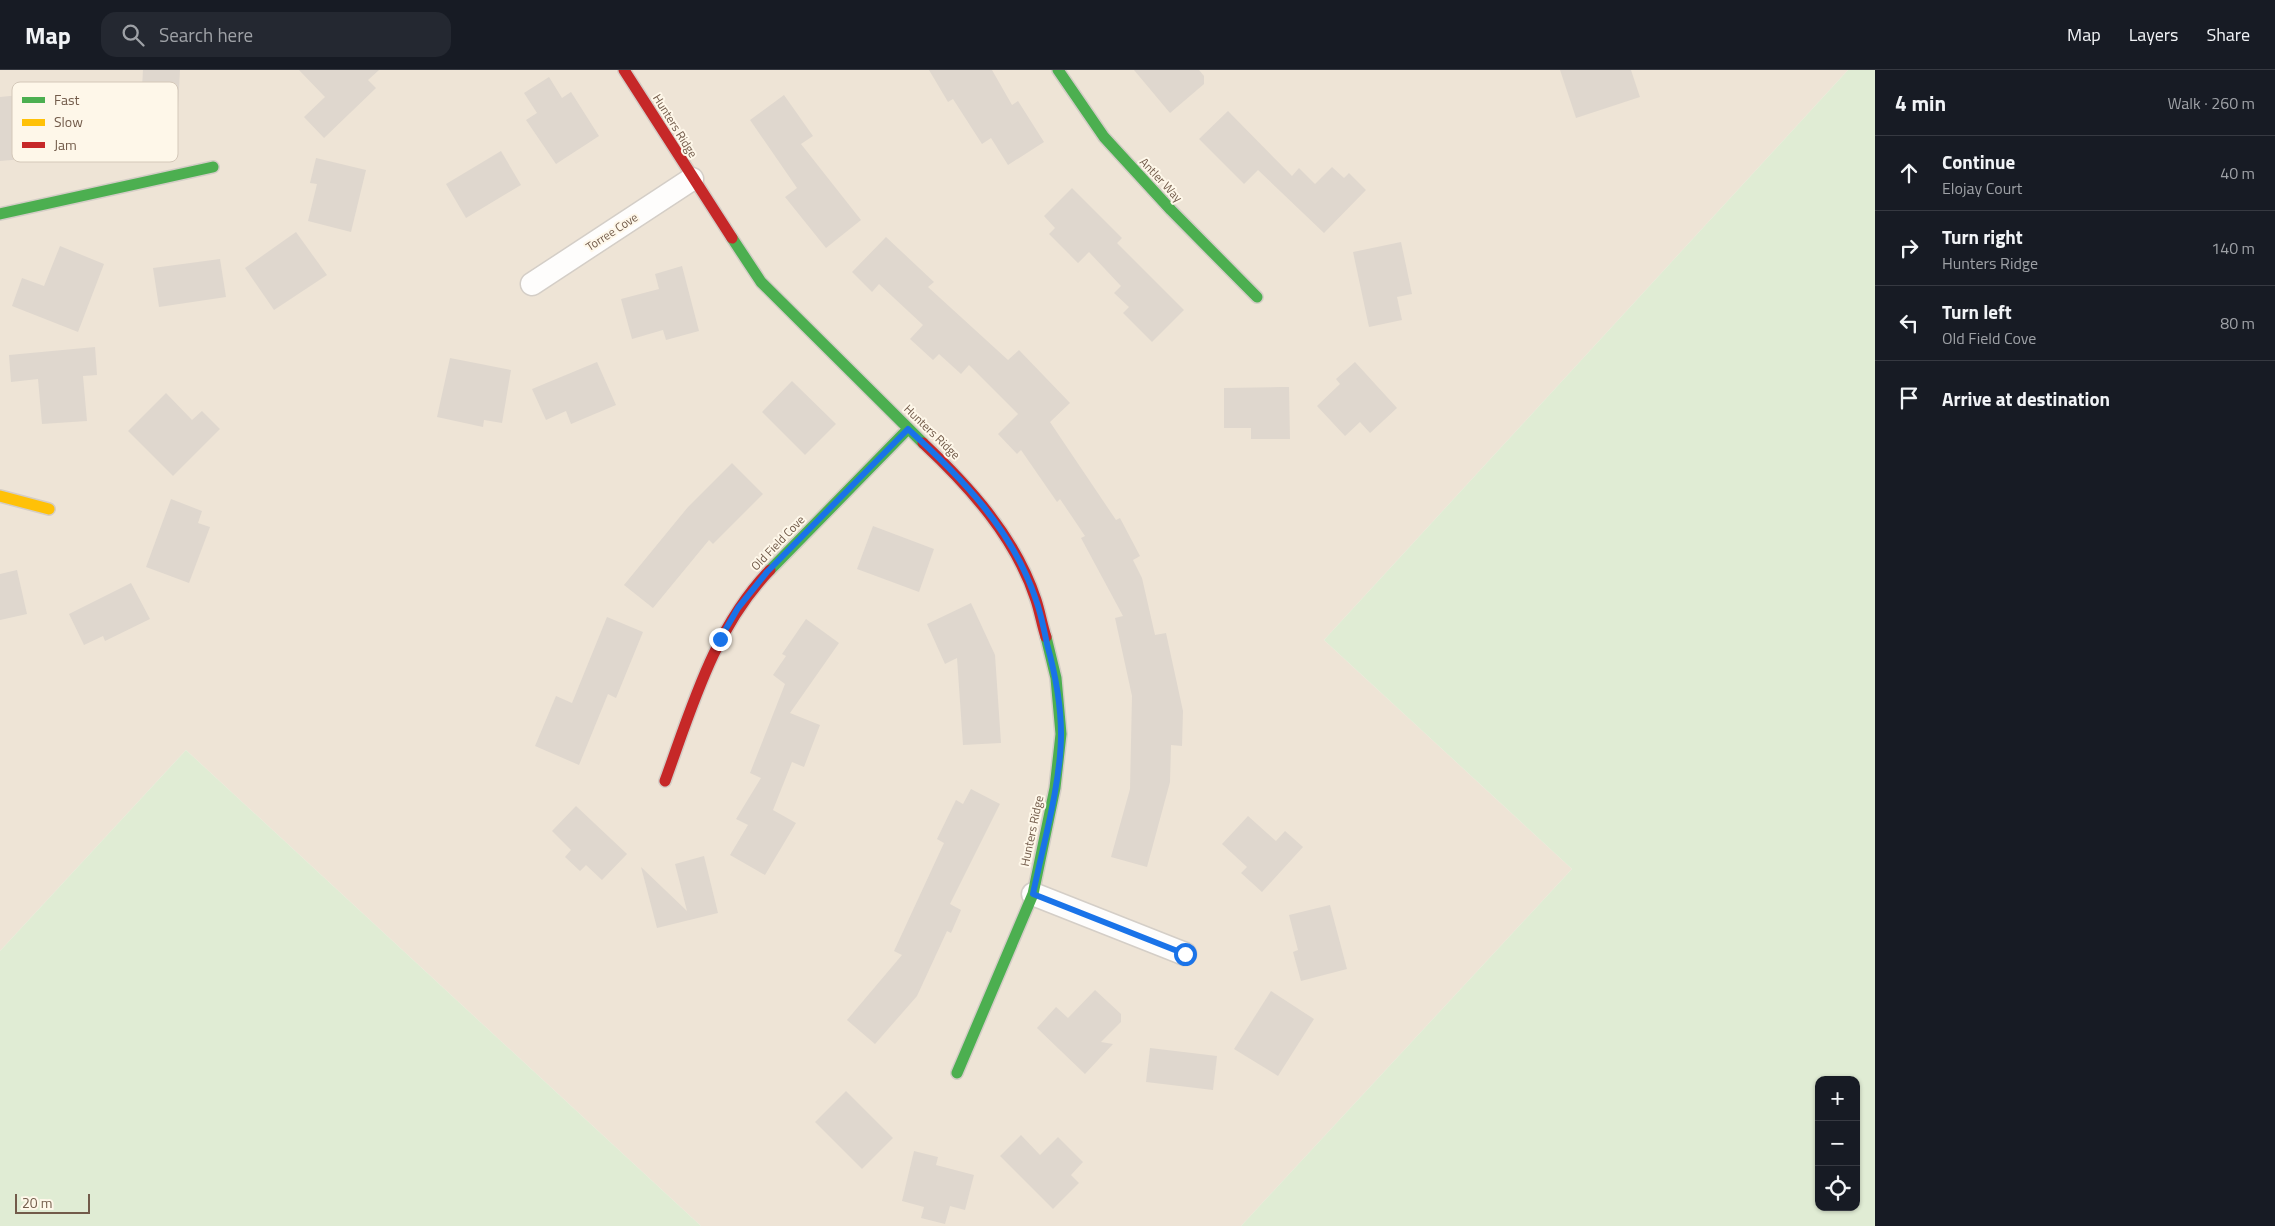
<!DOCTYPE html>
<html lang="en">
<head>
<meta charset="utf-8">
<style>
  :root { --surface:#171b24; --page:#242831; --text:#f1f3f6; --muted:#9ea1a6; --line:#363941 }
  body { margin:0; font-family:"Titillium Web",sans-serif; background:var(--page); color:var(--text) }
  .controls { position:absolute; right:15px; bottom:15px; display:grid; overflow:hidden; border-radius:10px; box-shadow:0 1px 4px #0004 }
  .controls button { width:45px; height:45px; display:grid; place-items:center; padding:0; border:0; border-bottom:1px solid var(--line); background:var(--surface); color:var(--text); font:25px sans-serif }
  .scale { position:absolute; left:15px; bottom:12px; width:75px; box-sizing:border-box; padding-left:5px; border:2px solid #725b4a; border-top:0; font-size:14px; line-height:18px; white-space:nowrap; color:#725b4a; -webkit-text-stroke:4px #fef7e9; paint-order:stroke }
  .stop { position:absolute; width:15px; height:15px; margin:-11px; border:4px solid #1a73e8; border-radius:50%; background:#fff }
  .stop.end { background:#1a73e8; border-color:#fff; box-shadow:0 1px 5px #0008 }
  .list { margin:0; padding:0; list-style:none }
  h2 { display:flex; justify-content:space-between; align-items:center; height:65px; margin:0; padding:0 20px; font-size:21px }
  h2 small { font-size:16px; font-weight:400; color:var(--muted) }
  .list li { display:grid; grid-template-columns:32px 1fr auto; gap:15px; align-items:center; box-sizing:border-box; height:75px; padding:0 20px; border-top:1px solid var(--line) }
  .list b { display:block; font-size:19px; white-space:nowrap }
  .list p { margin:0; font-size:16px; white-space:nowrap; color:var(--muted) }
  .list em { font-size:16px; font-style:normal; color:var(--muted) }
  .icon { flex:none; width:28px; height:28px; fill:none; stroke:currentColor; stroke-width:2; stroke-linecap:round; stroke-linejoin:round }
  .map { position:relative; flex:none; width:1875px; height:1156px; overflow:hidden }
  header { display:flex; align-items:center; gap:30px; box-sizing:border-box; height:70px; padding:0 25px; background:var(--surface); border-bottom:1px solid var(--line) }
  header strong { font-size:24px }
  nav { display:flex; gap:28px; margin-inline-start:auto; font-size:18px }
  .search { width:350px; height:45px; background:var(--page); display:flex; align-items:center; gap:12px; box-sizing:border-box; padding:0 18px; border-radius:15px; color:var(--muted); font-size:19px }
  main { display:flex }
  aside { flex:1; background:var(--surface) }
  .map>svg:first-child { display:block }
  .residential { fill:#eee4d6 }
  .green { fill:#e0ecd4; fill-rule:evenodd }
  .building { fill:#dfd7ce }
  .lines { fill:none; stroke-linecap:round; stroke-linejoin:round }
  .street-casing { stroke:#d4cec7; stroke-width:25 }
  .fast-casing { stroke:#d4cdc6; stroke-width:14 }
  .slow-casing { stroke:#d4cdc6; stroke-width:14 }
  .jam-casing { stroke:#d4cdc6; stroke-width:14 }
  .street { stroke:#fefdfc; stroke-width:22 }
  .fast { stroke:#4caf50; stroke-width:11 }
  .slow { stroke:#ffc107; stroke-width:11 }
  .jam { stroke:#c62828; stroke-width:11 }
  .route { stroke:#1a73e8; stroke-width:6 }
  .labels { text-anchor:middle; stroke-width:4; stroke-linejoin:round; paint-order:stroke }
  .street-label { font-size:12px; fill:#725b4a; stroke:#fef7e9 }
  .key { fill:#fef7e9; stroke:#d4c8b9; stroke-width:1 }
  .key-label { font-size:14px; fill:#725b4a }
</style>
</head>
<body>
<header>
<strong>Map</strong>
<div class="search"><svg class="icon" aria-label="search" viewBox="0 0 24 24"><circle cx="10" cy="10" r="6"/><path d="M15 15l6 6"/></svg>Search here</div>
<nav><a>Map</a><a>Layers</a><a>Share</a></nav>
</header>
<main>
<div class="map">
<svg width="1875" height="1156" viewBox="0 0 1875 1156">
  <rect width="100%" height="100%" fill="#f5f1e9"/>
  <path class="residential" d="M0,0H1848L1324,570L1572,799L1241,1156H701L186,680L0,881Z"/>
  <g class="green">
    <path d="M1848,0H1875V1156H1241L1572,799L1324,570ZM1819,1010H1856V1137H1819Z"/>
    <path d="M186,680L701,1156H0V881Z"/>
  </g>
  <g class="building">
    <path d="M143,0H180L178,37L141,35Z"/>
    <path d="M299,0H379L368,10L376,18L324,68L304,47L325,27Z"/>
    <path d="M929,0H992L1012,35L1018,31L1044,72L1008,95L991,68L982,74L953,29L948,32Z"/>
    <path d="M1134,0H1199L1204,6V14L1170,43Z"/>
    <path d="M1560,0H1631L1640,27L1576,48Z"/>
    <path d="M549,7L562,28L571,22L599,66L556,94L526,50L537,43L524,23Z"/>
    <path d="M41,23L47,87L0,91V27Z"/>
    <path d="M784,25L813,66L801,74L861,150L826,178L785,127L797,118L750,50Z"/>
    <path d="M1228,41L1292,106L1299,98L1315,114L1332,97L1344,108L1349,103L1366,120L1324,163L1258,100L1244,114L1199,69Z"/>
    <path d="M501,81L521,115L466,148L446,114Z"/>
    <path d="M316,88L366,100L351,162L308,151L317,114L310,113Z"/>
    <path d="M1072,118L1122,168L1117,173L1184,240L1152,272L1123,243L1129,237L1114,223L1121,216L1089,182L1078,193L1049,164L1055,158L1044,146Z"/>
    <path d="M296,162L327,205L274,240L245,198Z"/>
    <path d="M886,167L934,212L928,217L1008,290L1019,280L1070,333L1050,352L1116,450L1120,448L1140,486L1133,490L1142,508L1155,565L1166,563L1183,641L1182,676L1171,675L1170,712L1147,797L1111,787L1130,719L1132,626L1115,548L1123,546L1081,468L1085,466L1060,429L1057,432L1021,380L1017,384L998,364L1018,344L969,295L961,304L939,284L933,290L910,269L923,255L879,214L872,222L852,202Z"/>
    <path d="M1401,172L1412,224L1397,227L1402,250L1369,257L1353,182Z"/>
    <path d="M60,176L104,194L78,262L12,236L22,208L44,216Z"/>
    <path d="M220,189L226,227L159,237L153,198Z"/>
    <path d="M682,196L699,261L666,270L663,260L632,269L621,229L659,219L655,204Z"/>
    <path d="M95,277L97,305L83,306L87,351L42,354L38,309L11,312L9,285Z"/>
    <path d="M450,288L511,300L502,353L484,350L483,357L437,347Z"/>
    <path d="M597,292L616,335L571,354L566,341L546,350L532,319Z"/>
    <path d="M1355,292L1397,338L1370,363L1360,352L1345,366L1317,336L1340,314L1336,309Z"/>
    <path d="M792,311L836,354L805,385L762,342Z"/>
    <path d="M1280,317H1289L1290,369H1251V358H1224V318Z"/>
    <path d="M166,323L192,350L202,341L220,359L173,406L128,361Z"/>
    <path d="M732,393L763,424L713,474L709,470L653,538L624,515L688,437Z"/>
    <path d="M171,429L202,441L198,453L210,457L189,513L146,497Z"/>
    <path d="M873,456L934,479L919,522L857,499Z"/>
    <path d="M17,500L27,544L0,550V504Z"/>
    <path d="M131,513L150,549L105,571L103,566L84,575L69,544Z"/>
    <path d="M971,533L995,585L1001,673L963,675L957,588L945,594L927,554Z"/>
    <path d="M607,547L643,562L616,628L608,624L579,695L535,676L556,626L572,633Z"/>
    <path d="M806,549L839,573L790,643L820,655L804,697L792,692L773,740L796,753L765,805L730,785L748,755L736,749L761,708L750,703L785,614L773,605L786,586L782,584Z"/>
    <path d="M971,719L1000,734L950,834L961,840L951,863L947,861L917,926L875,974L847,950L902,885L894,881L944,773L937,769L956,730L963,734Z"/>
    <path d="M576,736L627,784L602,810L586,795L580,801L565,787L571,780L552,761Z"/>
    <path d="M1248,746L1276,771L1285,761L1303,777L1262,822L1241,803L1247,797L1222,774Z"/>
    <path d="M704,786L718,843L657,858L641,797L687,841L675,794Z"/>
    <path d="M1330,835L1347,899L1301,911L1293,882L1298,880L1289,845Z"/>
    <path d="M1095,920L1121,944V952L1101,972L1113,974L1085,1004L1037,958L1056,937L1068,948Z"/>
    <path d="M1271,921L1314,949L1278,1006L1234,979Z"/>
    <path d="M1150,978L1217,986L1213,1020L1146,1012Z"/>
    <path d="M846,1021L893,1068L862,1099L815,1052Z"/>
    <path d="M1021,1065L1040,1085L1058,1067L1083,1092L1071,1105L1079,1113L1053,1139L1000,1086Z"/>
    <path d="M914,1081L938,1087L936,1095L974,1105L965,1140L950,1136L945,1154L921,1148L924,1137L902,1131Z"/>
  </g>
  <g class="lines">
    <g class="street-casing">
      <g id="street">
        <path d="M532,214L692,109"/>
        <path d="M1033,824L1185,884"/>
      </g>
    </g>
    <g class="fast-casing">
      <g id="fast">
        <path d="M1058,0L1104,67L1171,140L1257,227"/>
        <path d="M0,144L213,97"/>
        <path d="M732,168L761,212L923,373"/>
        <path d="M770,500L908,359"/>
        <path d="M957,1003L1033,824L1055,718L1061,664L1056,608L1046,567"/>
      </g>
    </g>
    <g class="slow-casing">
      <path id="slow" d="M0,426L49,439"/>
    </g>
    <g class="jam-casing">
      <g id="jam">
        <path d="M624,0L732,168"/>
        <path d="M923,373C970,417 1016,468 1036,530C1040,542 1042,555 1046,567"/>
        <path d="M665,711C692,637 714,558 770,500"/>
      </g>
    </g>
    <use href="#street" class="street"/>
    <use href="#fast" class="fast"/>
    <use href="#slow" class="slow"/>
    <use href="#jam" class="jam"/>
  </g>
  <g class="lines">
    <path class="route" d="M720,569L738,538L767,502L908,359C961,407 1013,460 1036,530C1041,544 1044,559 1047,574C1055,603 1061,633 1061,664C1061,713 1043,775 1033,824L1185,884"/>
  </g>
  <g class="labels">
    <g class="street-label">
      <text transform="translate(675 56) rotate(58)" y="4">Hunters Ridge</text>
      <text transform="translate(1161 110) rotate(47)" y="4">Antler Way</text>
      <text transform="translate(612 162) rotate(-33)" y="4">Torree Cove</text>
      <text transform="translate(932 362) rotate(44)" y="4">Hunters Ridge</text>
      <text transform="translate(778 473) rotate(-46)" y="4">Old Field Cove</text>
      <text transform="translate(1032 761) rotate(-78)" y="4">Hunters Ridge</text>
    </g>
  </g>
  <rect x="12" y="12" width="166" height="80" rx="8" class="key"/>
  <rect x="22" y="27" width="23" height="6" fill="#4caf50"/>
  <rect x="22" y="49" width="23" height="7" fill="#ffc107"/>
  <rect x="22" y="72" width="23" height="6" fill="#c62828"/>
  <g class="key-label">
    <text x="54" y="35">Fast</text>
    <text x="54" y="57">Slow</text>
    <text x="54" y="80">Jam</text>
  </g>
</svg>
<div class="controls">
<button>+</button>
<button>−</button>
<button><svg class="icon" aria-label="locate" viewBox="0 0 24 24"><circle cx="12" cy="12" r="6"/><path d="M12 2v4M12 18v4M2 12h4M18 12h4"/></svg></button>
</div>
<div class="scale">20 m</div>
<div class="stop" style="left:1185px;top:884px"></div>
<div class="stop end" style="left:720px;top:569px"></div>
</div>
<aside>
<h2>4 min<small>Walk · 260 m</small></h2>
<ul class="list">
<li><svg class="icon" aria-label="ahead" viewBox="0 0 24 24"><path d="M12 20V5M6 11l6-6 6 6"/></svg><div><b>Continue</b><p>Elojay Court</p></div><em>40 m</em></li>
<li><svg class="icon" aria-label="right" viewBox="0 0 24 24"><path d="M7 20v-9h11M14 6l5 5-5 5"/></svg><div><b>Turn right</b><p>Hunters Ridge</p></div><em>140 m</em></li>
<li><svg class="icon" aria-label="left" viewBox="0 0 24 24"><path d="M17 20v-9H6M10 6l-5 5 5 5"/></svg><div><b>Turn left</b><p>Old Field Cove</p></div><em>80 m</em></li>
<li><svg class="icon" aria-label="arrive" viewBox="0 0 24 24"><path d="M6 21V4h12l-3 4 3 4H6"/></svg><div><b>Arrive at destination</b></div></li>
</ul>
</aside>
</main>
</body>
</html>
